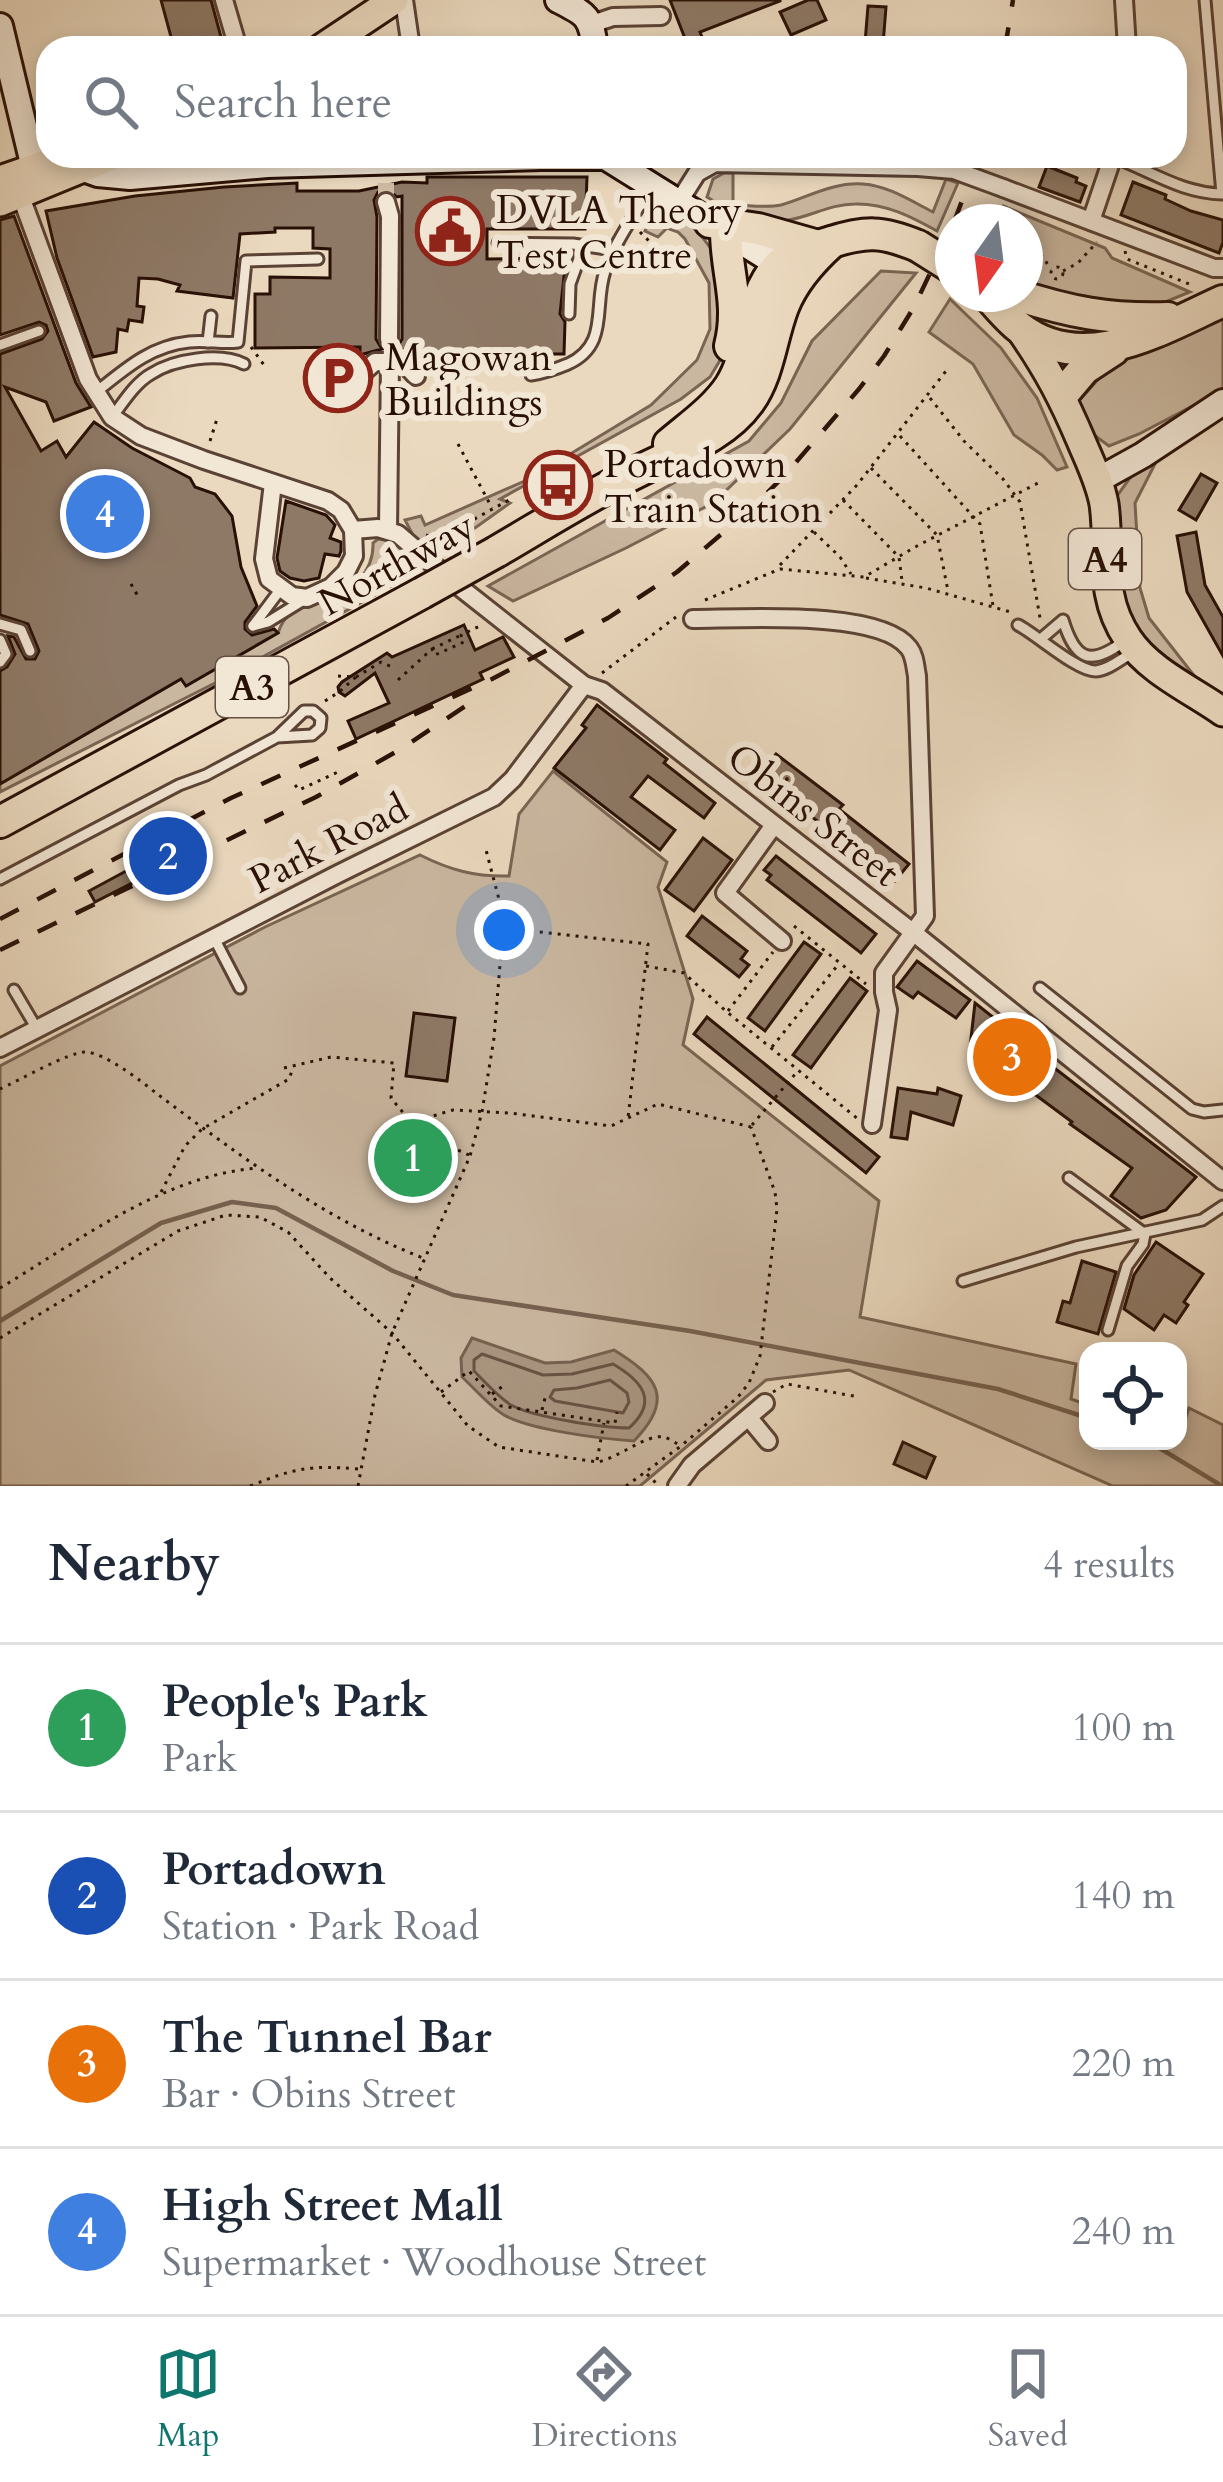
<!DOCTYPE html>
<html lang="en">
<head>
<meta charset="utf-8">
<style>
  :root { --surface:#fff; --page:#f2f2f3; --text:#1f2937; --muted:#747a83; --line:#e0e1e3; --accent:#0f766e }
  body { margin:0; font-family:Cardo,serif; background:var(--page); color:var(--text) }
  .controls { position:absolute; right:36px; bottom:36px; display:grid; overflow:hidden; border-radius:24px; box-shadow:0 6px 18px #0003 }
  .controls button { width:108px; height:108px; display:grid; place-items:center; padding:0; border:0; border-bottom:3px solid var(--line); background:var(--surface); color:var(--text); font:60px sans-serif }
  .compass { position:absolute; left:935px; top:204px; width:108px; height:108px; border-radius:50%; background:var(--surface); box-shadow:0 6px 18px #0003; rotate:194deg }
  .you { position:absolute; left:504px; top:930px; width:42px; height:42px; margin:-30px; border:9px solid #fff; border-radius:50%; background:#1a73e8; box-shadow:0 0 0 18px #1a73e833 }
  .badge { display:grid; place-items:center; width:78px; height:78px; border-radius:50%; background:var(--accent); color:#fff; font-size:39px; font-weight:700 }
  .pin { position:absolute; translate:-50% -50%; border:6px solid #fff; box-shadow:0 3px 12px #0006 }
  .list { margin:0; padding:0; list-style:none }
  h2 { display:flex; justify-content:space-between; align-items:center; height:156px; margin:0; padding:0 48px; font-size:51px }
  h2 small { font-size:39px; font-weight:400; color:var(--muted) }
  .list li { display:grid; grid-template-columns:78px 1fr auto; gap:36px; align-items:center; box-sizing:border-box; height:168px; padding:0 48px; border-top:3px solid var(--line) }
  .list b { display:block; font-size:45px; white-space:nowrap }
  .list p { margin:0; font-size:39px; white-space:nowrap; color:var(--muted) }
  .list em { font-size:39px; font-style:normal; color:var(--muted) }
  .icon { flex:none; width:66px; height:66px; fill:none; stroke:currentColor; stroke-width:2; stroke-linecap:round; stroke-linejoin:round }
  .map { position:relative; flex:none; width:1223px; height:1486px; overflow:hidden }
  .search { position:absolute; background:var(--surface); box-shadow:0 6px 18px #0003; left:36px; right:36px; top:36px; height:132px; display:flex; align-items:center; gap:30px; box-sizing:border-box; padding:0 42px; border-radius:36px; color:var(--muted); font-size:45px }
  .sheet { height:828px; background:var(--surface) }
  nav { display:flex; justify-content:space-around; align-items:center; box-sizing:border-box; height:168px; border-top:3px solid var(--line); background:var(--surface); font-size:33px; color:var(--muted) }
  nav a { display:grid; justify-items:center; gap:6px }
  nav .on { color:var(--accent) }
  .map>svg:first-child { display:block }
  .green { fill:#cab7a0; stroke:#7a6453; stroke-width:3 }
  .water { fill:#a99580; stroke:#76604f; stroke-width:3 }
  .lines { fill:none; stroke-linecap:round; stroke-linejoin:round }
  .shore { stroke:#695243; stroke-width:3 }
  .stream { stroke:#76604f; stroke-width:4.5 }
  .building { fill:#8e7966; stroke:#291006; stroke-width:3 }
  .street-tunnel { stroke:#cebba3; stroke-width:16; stroke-dasharray:16 8; stroke-linecap:butt }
  .lane-casing { stroke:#5a4234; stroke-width:15 }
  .street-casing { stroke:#5a4234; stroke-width:22 }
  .secondary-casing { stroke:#291006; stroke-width:30 }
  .primary-casing { stroke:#291006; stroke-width:33 }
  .highway-casing { stroke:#291006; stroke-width:36 }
  .path { stroke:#291006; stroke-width:3; stroke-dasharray:3 6; stroke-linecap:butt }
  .lane { stroke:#f2e6d5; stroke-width:9 }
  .street { stroke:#f2e6d5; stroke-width:16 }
  .secondary { stroke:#f2e6d5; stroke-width:24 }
  .primary { stroke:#ebd9bf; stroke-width:27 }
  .highway { stroke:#ebd9bf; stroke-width:30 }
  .rail { stroke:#291006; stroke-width:4.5; stroke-dasharray:21 21; stroke-linecap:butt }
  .street-bridge-casing { stroke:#5a4234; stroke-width:22; stroke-linecap:butt }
  .highway-bridge-casing { stroke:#291006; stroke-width:36; stroke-linecap:butt }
  .street-bridge { stroke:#f2e6d5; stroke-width:16 }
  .highway-bridge { stroke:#ebd9bf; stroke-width:30 }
  .labels { text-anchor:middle; stroke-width:12; stroke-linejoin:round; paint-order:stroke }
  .shield { fill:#f2e6d5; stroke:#655044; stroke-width:3 }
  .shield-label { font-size:36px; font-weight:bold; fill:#291006 }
  .poi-label { font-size:39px; fill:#291006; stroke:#f2e6d5; text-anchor:start }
  .street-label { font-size:39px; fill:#291006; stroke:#f2e6d5 }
</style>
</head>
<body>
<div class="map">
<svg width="1223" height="1486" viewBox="0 0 1223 1486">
  <rect width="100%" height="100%" fill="#ebd9bf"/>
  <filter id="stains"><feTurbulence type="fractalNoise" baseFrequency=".00167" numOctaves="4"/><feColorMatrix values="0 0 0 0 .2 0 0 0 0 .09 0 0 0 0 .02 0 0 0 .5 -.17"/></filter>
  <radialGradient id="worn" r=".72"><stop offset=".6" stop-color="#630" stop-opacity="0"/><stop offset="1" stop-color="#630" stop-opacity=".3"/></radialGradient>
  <g class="green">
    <path d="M724,173H733V205C748,205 767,208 781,205C808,197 833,182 863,184C889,186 911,201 933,212L946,179L958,183L937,231C912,217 885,203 855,204C831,204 812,216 789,220C767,224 726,210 707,197L713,179Z"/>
    <path d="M1003,206L1105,248L1112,258L1190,292L1143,311L1053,296L1025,282V222H992Z"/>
    <path d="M666,215L680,217L694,226L718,258L727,346L719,362L710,377L681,399L500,499L510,503L437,555L414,537L405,520L421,516L425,525L529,479L651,405L697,360L710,329L709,283L685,239L678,232L667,228L658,237L645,231L652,216Z"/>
    <path d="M881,271L916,273L790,429L713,503L626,548L513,601L488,586L749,441L781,403L812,341Z"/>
    <path d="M950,299L1001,348L1037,398L1067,467L1057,470L1042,455L1014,435L973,364L929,332Z"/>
    <path d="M1223,313V390L1139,434L1109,446L1086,429L1078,402L1120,355Z"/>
    <path d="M1159,456L1135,503L1140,588L1149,618L1203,687L1134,638L1117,602L1114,500L1132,475Z"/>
    <path d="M378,539L399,542L422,565L402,580L219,681L0,792V784L181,679L187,685L278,633C286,608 303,608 325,601C352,591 374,572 373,543Z"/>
    <path d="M553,771L667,862L658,887L693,999L683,1045L879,1201L860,1317L1076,1364L1071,1399L1088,1405V1441H1178L1189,1408L1223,1425V1486H1113L849,1370L766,1380L640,1486H0V1066L265,927L420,855C450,870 475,877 509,876L519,814Z"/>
  </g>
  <path class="water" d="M472,1338L545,1363L571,1362L614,1350C658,1377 675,1399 634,1441C603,1439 530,1430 504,1415C489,1406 475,1389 462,1377L461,1358Z"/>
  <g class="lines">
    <g class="shore">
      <path d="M482,1354L543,1375L572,1374L613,1364C642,1381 659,1401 629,1428C603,1428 533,1417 511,1405C498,1397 485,1382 474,1371V1360Z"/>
      <path d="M610,1380L627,1393L629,1402L623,1413L555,1401L550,1397L554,1390L577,1388Z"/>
    </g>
    <g class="stream">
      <path d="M0,1321L161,1223L232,1202L276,1208L393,1271L453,1295L690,1331L998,1389L1088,1418"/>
      <path d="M1148,1441L1222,1486"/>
    </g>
  </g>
  <g class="building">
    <path d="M161,0H211L221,37L174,48Z"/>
    <path d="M670,0H780V1L700,32L704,42L686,41Z"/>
    <path d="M808,0H817L826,20L791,35L780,12Z"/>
    <path d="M868,6L886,7L883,45L865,43Z"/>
    <path d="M1047,166L1077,178L1076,182L1086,186L1080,202L1039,187Z"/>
    <path d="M427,177H587L585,229H487V259L566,258L560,314L565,322L564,354H413L407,350L396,349L402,339V196L397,197L388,190L378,192L374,200L377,217L376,339L382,349L360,355V347L255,348V294H270V277L330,278V249L313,248V228H275V232L240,234L233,298L177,291L180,285L158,279L139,278L137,306L144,307L142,322L129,320L127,331L118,329L116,352L93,357L57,258L46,211L135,196L224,187L297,183V191H359L402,182L427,183Z"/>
    <path d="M1133,182L1166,195L1165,199L1191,211L1223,220V242L1219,253L1121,215Z"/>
    <path d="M14,216L76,383L91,407L54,421L46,402L5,387L41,451L57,441L66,457L94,422L132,448L190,478L195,487L215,494L232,516L241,567L257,606L245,622V629L252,635L274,629L278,633L186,686L181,679L0,784V671L7,667L15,654L8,636L14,637L26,659H35L39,651L28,624L0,615V354L42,339L48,331L46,325L39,322L0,335V220Z"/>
    <path d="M1201,474L1217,483L1196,520L1179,510Z"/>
    <path d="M286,501L326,515L335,525L330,538L341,542V551L339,556L325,554L319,578L304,581L290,578L280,571L277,558Z"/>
    <path d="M1196,532L1205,585L1223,617V656L1187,592L1177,536Z"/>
    <path d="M464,625L475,650L503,637L514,657L480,673L483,679L356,739L348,721L389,703L375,673L345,696L339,692L338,687L342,682L387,653L392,657Z"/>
    <path d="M597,705L667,759L664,763L715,803L704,818L648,776L631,797L675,830L660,850L554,768L586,728L582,725Z"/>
    <path d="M776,754L843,805L839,809L909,864L895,881L759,776Z"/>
    <path d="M703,838L732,860L694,911L665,890Z"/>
    <path d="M776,856L876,934L861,953L767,880L771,875L764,870Z"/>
    <path d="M128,870L134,882L95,902L89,891Z"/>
    <path d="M702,916L747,951L741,959L749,965L739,977L687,936Z"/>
    <path d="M804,942L821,954L765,1031L748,1018Z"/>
    <path d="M917,961L970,1000L956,1018L918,992L913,998L897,987Z"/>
    <path d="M850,978L867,991L811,1068L793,1055Z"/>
    <path d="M975,1003L1032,1048L1031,1050L1196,1177L1166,1210L1141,1218L1111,1196L1132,1168L1070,1124L1072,1122L1010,1076L1005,1083L989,1070L994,1065L970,1047Z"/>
    <path d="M414,1013L455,1018L447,1081L406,1076Z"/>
    <path d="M707,1017L879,1157L866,1173L694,1034Z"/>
    <path d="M898,1088L937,1094L938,1088L961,1096L953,1125L911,1112L907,1139L891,1137Z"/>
    <path d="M1156,1242L1203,1274L1184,1302L1188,1305L1176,1323L1164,1315L1154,1330L1124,1309L1134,1275Z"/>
    <path d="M1082,1261L1116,1272L1098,1334L1057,1322L1063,1301L1070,1303Z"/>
    <path d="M903,1442L935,1457L926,1478L894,1464Z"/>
  </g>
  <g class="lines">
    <path class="street-tunnel" d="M386,183V202"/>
    <g class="lane-casing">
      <g id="lane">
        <path d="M1113,157C1151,171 1181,193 1222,194L1205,0"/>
        <path d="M498,243L573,244L613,250"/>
        <path d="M569,314L570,284L584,245"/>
        <path d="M208,342L211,316"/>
        <path d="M0,345L39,331"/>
        <path d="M531,375C544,373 556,369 568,364C610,345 593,306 605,271C615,241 636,214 651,186"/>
        <path d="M95,393C125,369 150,346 189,342C206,340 222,344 238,342L246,261L318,259"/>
        <path d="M112,417C123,403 135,383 151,374C174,359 220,352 244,364"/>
        <path d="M0,624L21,630L30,651"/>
        <path d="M1018,625C1037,635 1078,672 1096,671C1109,670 1121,659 1132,653"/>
        <path d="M253,626L268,622L302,601"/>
        <path d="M253,626L280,590"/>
        <path d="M1042,638L1063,620C1075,659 1089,667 1123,642"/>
        <path d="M0,640L6,654L0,662"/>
        <path d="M0,879L179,785L206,775L277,737L304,711H313L321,718L320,728L312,735L277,737"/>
        <path d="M214,938L240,988"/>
        <path d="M1040,988L1192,1109L1204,1112L1223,1110"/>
        <path d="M14,990L37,1029"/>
        <path d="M1069,1178L1145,1234L1143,1244L1127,1266L1108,1330"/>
        <path d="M963,1281L1076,1247L1202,1220L1223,1206"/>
      </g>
    </g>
    <g class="street-casing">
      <g id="street">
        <path d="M224,0L238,48"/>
        <path d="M404,0L411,48"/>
        <path d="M1124,0L1127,48"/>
        <path d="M592,24L613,17L661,16"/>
        <path d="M1003,188L1214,268H1223"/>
        <path d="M20,194L88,379L112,417L141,436L204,460L328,501L341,510L353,530L354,556L346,572L331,587L307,598L292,596L269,579L264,559L273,483"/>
        <path d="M386,202L390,216L389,339"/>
        <path d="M678,203L697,173L715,163L918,167L954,170"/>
        <path d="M1091,221L1113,156"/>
        <path d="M360,375L375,362H403L416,376"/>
        <path d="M353,530L378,528L398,534L457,585L584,685L602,691L914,933L1223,1181"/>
        <path d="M388,530L390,362"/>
        <path d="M693,619C740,619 880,609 909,648C915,656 915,666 917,676L925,916L884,973V992L888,1010L872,1124"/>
        <path d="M774,825L725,893L782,941"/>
        <path d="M0,1048L338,874L494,797L513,779L584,685"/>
        <path d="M749,1418L768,1441"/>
        <path d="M677,1486L692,1465L765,1403"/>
      </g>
    </g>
    <g class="secondary-casing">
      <g id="secondary">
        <path d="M558,0C586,14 591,16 595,48"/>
        <path d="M0,26L34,168"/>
        <path d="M604,156L790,272"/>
        <path d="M84,169L98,174L130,177L267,165L541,157H604"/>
        <path d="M1098,480L1143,455L1223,402"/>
      </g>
    </g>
    <g class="primary-casing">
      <g id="primary">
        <path d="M322,48L394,0"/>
        <path d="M0,180L69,156"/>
        <path d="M0,202L112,156"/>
        <path d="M1020,329C1047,368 1063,398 1082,443C1090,462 1100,482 1104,504C1111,552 1097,593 1128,639C1149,671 1192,690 1223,712"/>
      </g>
    </g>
    <g class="highway-casing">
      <g id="highway">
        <path d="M710,222L758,229L818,246"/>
        <path d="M726,231C726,273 741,303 730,346"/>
        <path d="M987,294C997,305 1008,319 1020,328C1084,377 1161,329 1223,301"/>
        <path d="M1014,294C1069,312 1109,320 1168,318"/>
        <path d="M1062,395L1084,369L1113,350"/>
        <path d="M669,444C690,426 715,409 730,386C753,350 748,297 778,266C791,252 812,248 828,243C866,231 882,231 918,246"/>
        <path d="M496,552C544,524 591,494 641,470C678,451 723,438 749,402C769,374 771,338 783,307C793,281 812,260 832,242"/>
        <path d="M0,822L422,593"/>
      </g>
    </g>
    <g class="path">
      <path d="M1011,210L1016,222"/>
      <path d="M640,232L664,256"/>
      <path d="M1025,232L1051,269"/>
      <path d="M1125,251L1127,259L1194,286"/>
      <circle cx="1057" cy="273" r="6"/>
      <path d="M1063,271L1078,263L1097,242"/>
      <path d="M251,347L264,365"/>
      <path d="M930,398L964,441L1003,479L1020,502L1040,618"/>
      <path d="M900,436L980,524L993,606"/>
      <path d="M210,441L217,419"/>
      <path d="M458,444L492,508"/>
      <path d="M871,468L937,535L948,591"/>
      <path d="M843,500L899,557L902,581"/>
      <path d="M814,532L840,557L851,574"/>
      <path d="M426,535L438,539L509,500"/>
      <path d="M780,565L857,485L946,371"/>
      <path d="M866,578L926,588L1014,613"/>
      <path d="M131,584L139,598"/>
      <path d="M705,600L780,569L864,577L917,546L1038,483"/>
      <path d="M432,649L459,636"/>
      <path d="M602,673L676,617"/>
      <path d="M338,676L356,677L381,662L392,667"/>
      <path d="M398,680L432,649L435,655L464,642L461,635L482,625"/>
      <path d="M325,701L339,692L356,677"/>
      <path d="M295,785L299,790L340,771"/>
      <path d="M794,926L866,984"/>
      <path d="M504,928L648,944L628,1118"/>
      <path d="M646,966L684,973L727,1012L858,1119"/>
      <path d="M728,1011L773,952"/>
      <path d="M772,1047L837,966"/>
      <path d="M284,1068L331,1057L394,1063L391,1098L405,1115L426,1118L453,1110L510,1113L611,1126L658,1104L751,1127"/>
      <path d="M0,1089C18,1081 69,1052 85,1052C104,1052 141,1081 156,1093C240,1156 324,1219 423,1258"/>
      <path d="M427,1119L447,1145L469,1155"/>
      <path d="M752,1125L796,1073"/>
      <path d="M161,1192L185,1146L202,1129L289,1079L293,1068"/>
      <path d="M0,1288C79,1241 162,1176 257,1168"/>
      <path d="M0,1338L178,1231L226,1215L260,1217L288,1232L330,1278L392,1333L468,1426L499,1447L597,1462C617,1459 646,1434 663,1437C667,1437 677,1444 681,1446"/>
      <path d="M441,1392L469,1371L501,1406L615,1423L617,1412"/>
      <path d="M773,1392L787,1384L859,1397"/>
      <path d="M492,1394L503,1386"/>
      <path d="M542,1410L545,1398"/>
      <path d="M597,1460L604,1423"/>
      <path d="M647,1474L659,1486"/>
      <path d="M250,1486C295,1468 310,1465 358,1469"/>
      <path d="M358,1486L375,1395L392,1333L470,1156L482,1112L494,1038L503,928L501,907L486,850"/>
      <path d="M626,1486L681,1446L738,1397L749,1383L760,1356L777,1209L775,1192L751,1127"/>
    </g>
    <use href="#lane" class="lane"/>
    <use href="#street" class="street"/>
    <use href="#secondary" class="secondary"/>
    <use href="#primary" class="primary"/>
    <use href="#highway" class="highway"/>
    <g class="rail">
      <path d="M1005,48L1013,0"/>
      <path d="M954,222L979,156"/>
      <path d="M0,919L231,798L492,679L608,618L677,572L752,508L785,475L859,389L884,356L914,307L953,225"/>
      <path d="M0,950L316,797L401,749L467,705"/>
    </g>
    <g class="street-bridge-casing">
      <path id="street-bridge" d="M954,170L1003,188"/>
    </g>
    <g class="highway-bridge-casing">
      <g id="highway-bridge">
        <path d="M918,246L953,268"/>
        <path d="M422,593L496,552"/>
      </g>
    </g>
    <use href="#street-bridge" class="street-bridge"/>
    <use href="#highway-bridge" class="highway-bridge"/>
  </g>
  <defs>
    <g id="civic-ring" transform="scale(3.45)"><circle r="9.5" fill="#f2e6d5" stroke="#8f2418" stroke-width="1.5"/><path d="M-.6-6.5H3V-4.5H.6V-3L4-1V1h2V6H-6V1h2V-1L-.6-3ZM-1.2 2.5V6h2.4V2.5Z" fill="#8f2418"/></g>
    <g id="parking-ring" transform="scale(3.45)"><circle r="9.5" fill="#f2e6d5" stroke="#8f2418" stroke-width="1.5"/><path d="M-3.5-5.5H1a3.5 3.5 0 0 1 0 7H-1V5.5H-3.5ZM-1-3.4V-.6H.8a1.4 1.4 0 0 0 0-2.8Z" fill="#8f2418"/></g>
    <g id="bus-ring" transform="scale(3.45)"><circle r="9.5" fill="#f2e6d5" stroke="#8f2418" stroke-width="1.5"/><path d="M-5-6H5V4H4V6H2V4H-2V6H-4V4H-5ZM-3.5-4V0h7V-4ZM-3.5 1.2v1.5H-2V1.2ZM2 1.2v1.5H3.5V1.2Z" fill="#8f2418"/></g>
  </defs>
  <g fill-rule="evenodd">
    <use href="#civic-ring" x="450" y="231"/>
    <use href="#parking-ring" x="338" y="378"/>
    <use href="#bus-ring" x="558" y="485"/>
  </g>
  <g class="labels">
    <g class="shield">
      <rect x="1069" y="529" width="72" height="60" rx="9"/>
      <rect x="216" y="657" width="72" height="60" rx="9"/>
    </g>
    <g class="shield-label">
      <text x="1105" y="572">A4</text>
      <text x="252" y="700">A3</text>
    </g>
    <g class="poi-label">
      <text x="496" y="223">DVLA Theory<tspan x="496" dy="45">Test Centre</tspan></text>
      <text x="385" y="370">Magowan<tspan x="385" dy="45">Buildings</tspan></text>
      <text x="604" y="477">Portadown<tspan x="604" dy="45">Train Station</tspan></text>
    </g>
    <g class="street-label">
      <text transform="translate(396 563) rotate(-29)" y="14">Northway</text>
      <text transform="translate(814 814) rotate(38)" y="14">Obins Street</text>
      <text transform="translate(328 843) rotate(-27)" y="14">Park Road</text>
    </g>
  </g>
  <rect width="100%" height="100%" filter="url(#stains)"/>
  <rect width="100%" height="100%" fill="url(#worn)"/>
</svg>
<div class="controls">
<button><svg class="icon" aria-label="locate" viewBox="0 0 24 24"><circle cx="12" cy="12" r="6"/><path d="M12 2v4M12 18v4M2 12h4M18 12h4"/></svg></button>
</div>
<svg class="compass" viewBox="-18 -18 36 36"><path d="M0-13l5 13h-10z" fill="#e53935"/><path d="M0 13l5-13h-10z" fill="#747a83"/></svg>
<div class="you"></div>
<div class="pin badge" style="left:413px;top:1158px;background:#2e9e5b">1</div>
<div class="pin badge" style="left:168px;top:856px;background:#1a4fb4">2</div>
<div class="pin badge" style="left:1012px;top:1057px;background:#e8710a">3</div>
<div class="pin badge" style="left:105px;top:514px;background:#3f7fe0">4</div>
<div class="search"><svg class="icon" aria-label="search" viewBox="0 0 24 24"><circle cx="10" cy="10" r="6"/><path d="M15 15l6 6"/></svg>Search here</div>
</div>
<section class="sheet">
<h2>Nearby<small>4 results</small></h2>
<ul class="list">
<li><span class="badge" style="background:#2e9e5b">1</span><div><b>People's Park</b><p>Park</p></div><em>100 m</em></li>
<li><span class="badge" style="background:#1a4fb4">2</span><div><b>Portadown</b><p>Station · Park Road</p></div><em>140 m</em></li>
<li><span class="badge" style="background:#e8710a">3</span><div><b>The Tunnel Bar</b><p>Bar · Obins Street</p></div><em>220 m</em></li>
<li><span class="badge" style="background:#3f7fe0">4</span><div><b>High Street Mall</b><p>Supermarket · Woodhouse Street</p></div><em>240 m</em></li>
</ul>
</section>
<nav>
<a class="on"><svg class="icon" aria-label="map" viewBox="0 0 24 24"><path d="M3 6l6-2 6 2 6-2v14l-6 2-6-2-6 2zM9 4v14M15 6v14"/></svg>Map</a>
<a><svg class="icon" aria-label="directions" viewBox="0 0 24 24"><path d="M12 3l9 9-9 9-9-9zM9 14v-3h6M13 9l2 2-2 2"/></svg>Directions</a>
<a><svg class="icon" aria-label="saved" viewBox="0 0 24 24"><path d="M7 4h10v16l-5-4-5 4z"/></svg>Saved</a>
</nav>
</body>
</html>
